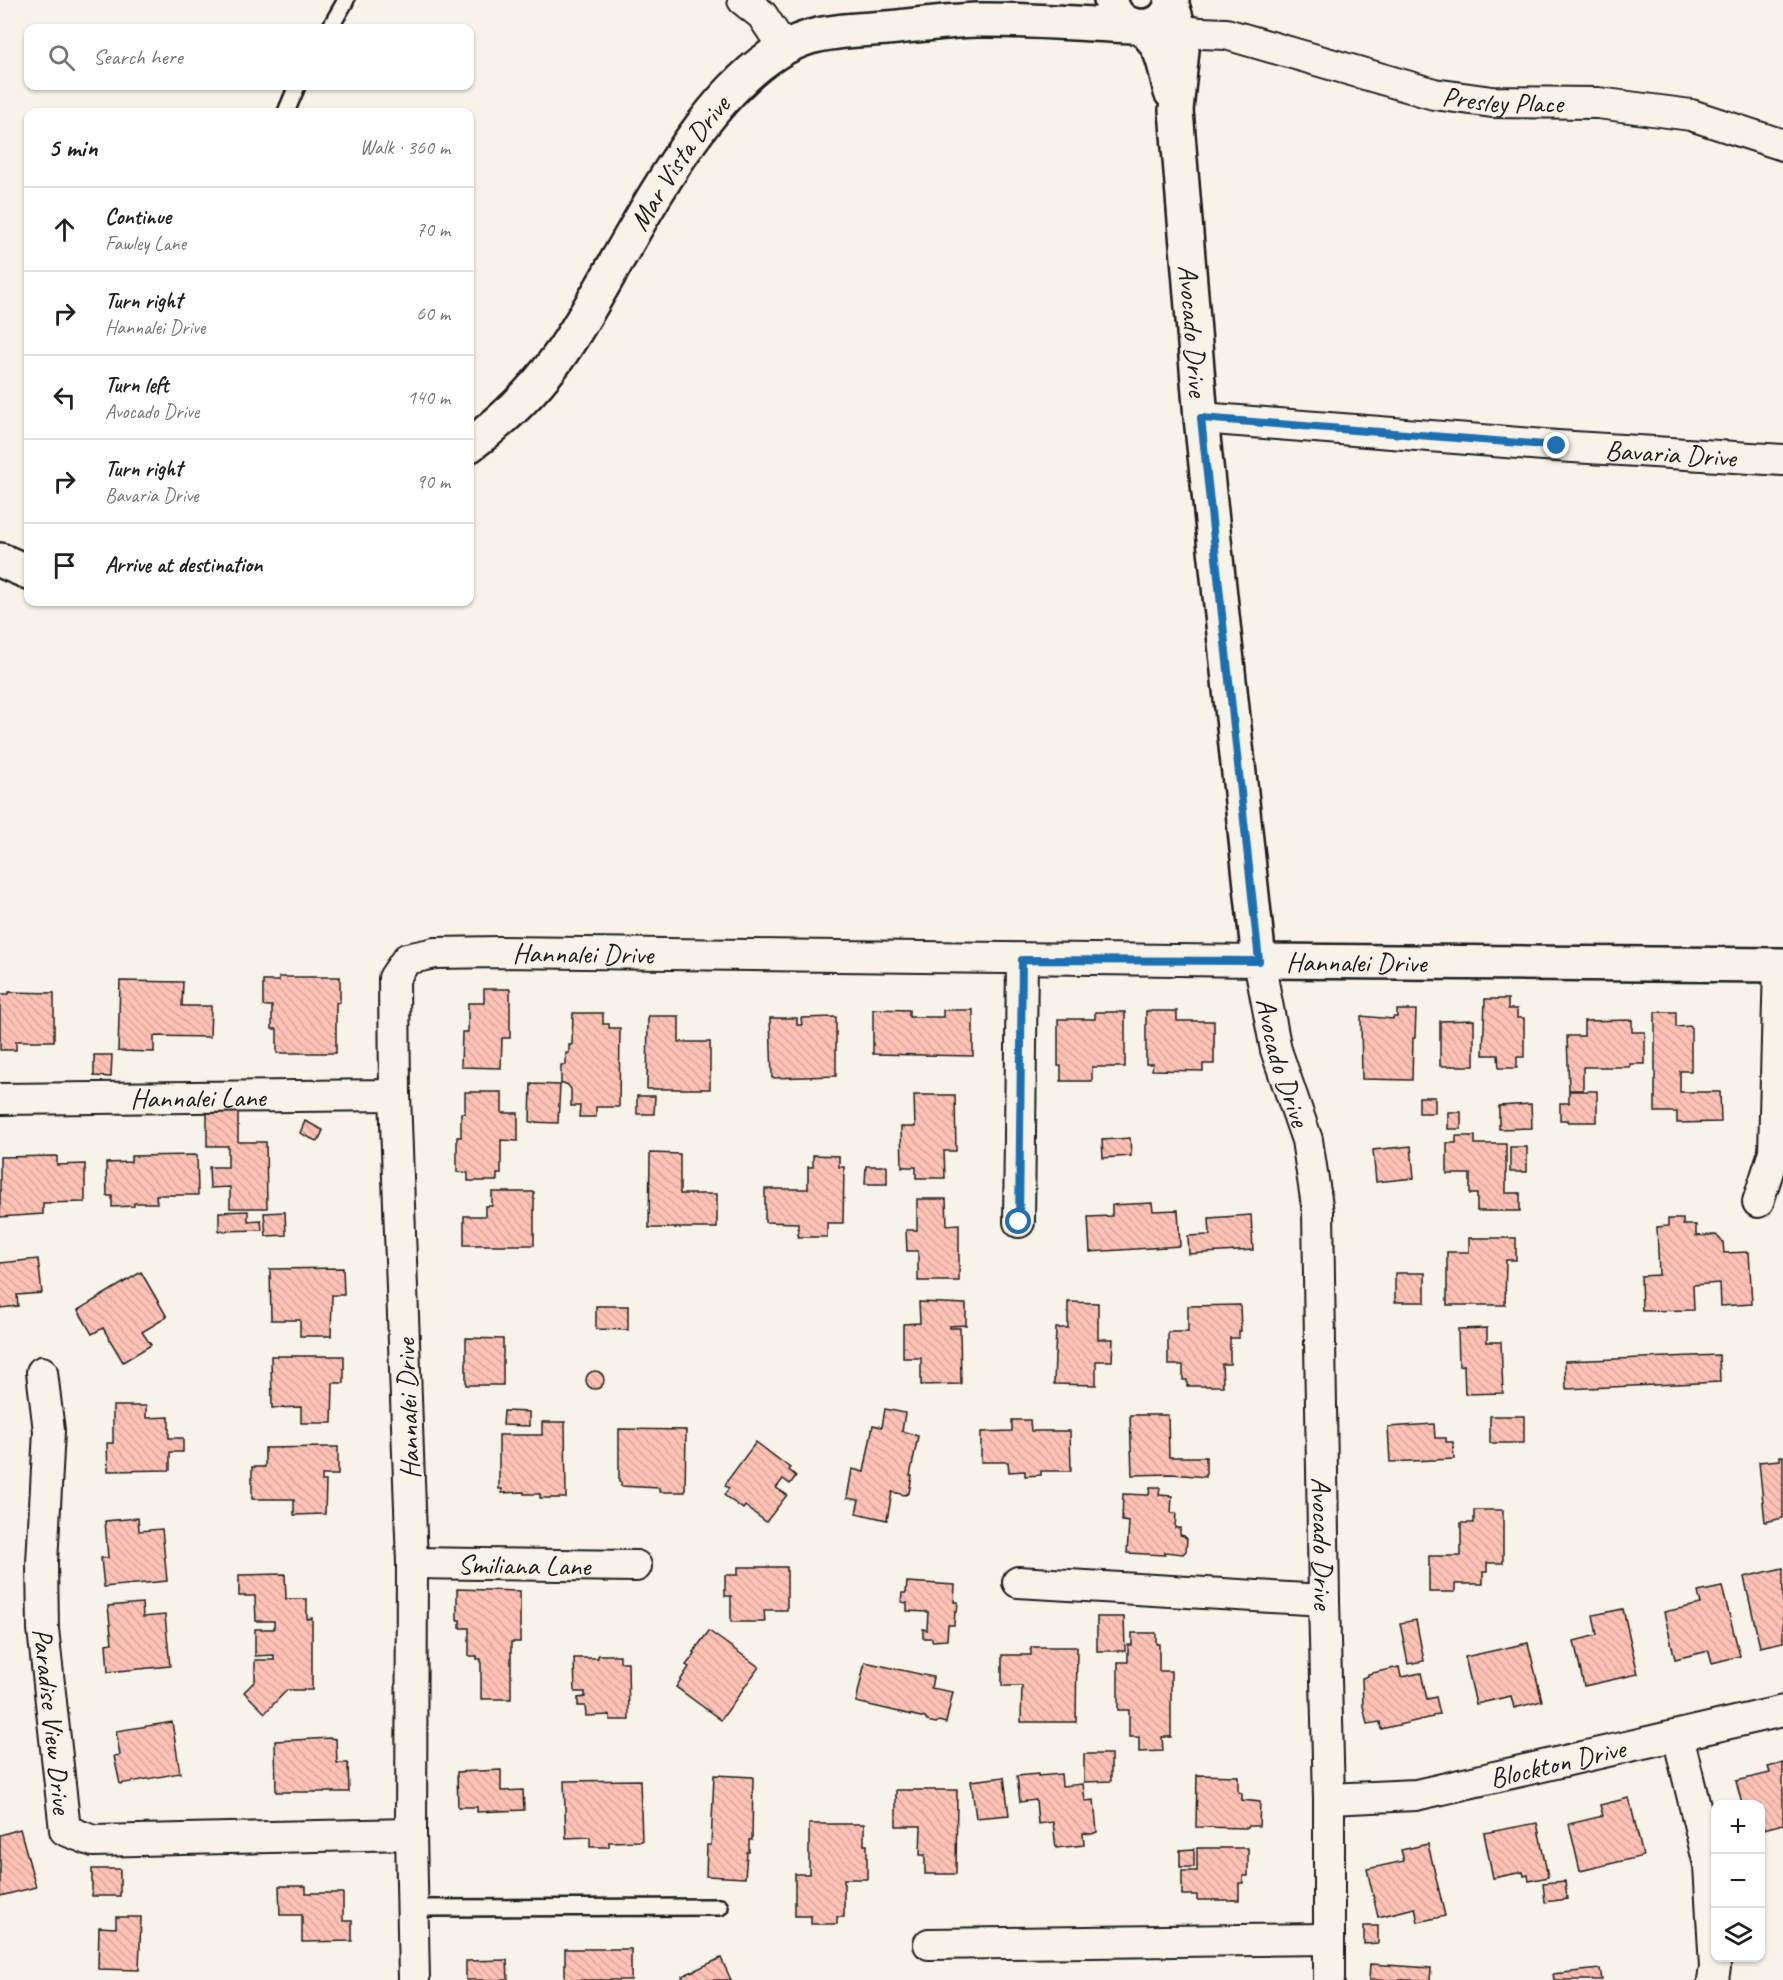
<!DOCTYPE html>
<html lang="en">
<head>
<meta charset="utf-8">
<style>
  :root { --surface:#fff; --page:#f6f6f6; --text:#202124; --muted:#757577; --line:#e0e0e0 }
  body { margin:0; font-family:Caveat,sans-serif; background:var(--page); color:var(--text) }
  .controls { position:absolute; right:18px; bottom:18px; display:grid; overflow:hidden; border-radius:12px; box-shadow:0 2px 4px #0004 }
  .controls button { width:54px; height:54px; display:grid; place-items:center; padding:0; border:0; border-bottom:2px solid var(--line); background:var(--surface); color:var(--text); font:30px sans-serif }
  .stop { position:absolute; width:18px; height:18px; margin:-14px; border:4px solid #1f6fb2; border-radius:50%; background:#fff }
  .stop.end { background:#1f6fb2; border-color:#fff; box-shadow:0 2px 6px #0008 }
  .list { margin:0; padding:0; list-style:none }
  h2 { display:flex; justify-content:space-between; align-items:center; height:78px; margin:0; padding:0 24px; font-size:26px }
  h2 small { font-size:20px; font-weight:400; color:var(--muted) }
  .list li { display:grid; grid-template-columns:39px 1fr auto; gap:18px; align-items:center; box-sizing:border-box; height:84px; padding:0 24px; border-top:2px solid var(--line) }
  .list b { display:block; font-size:22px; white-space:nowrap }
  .list p { margin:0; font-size:20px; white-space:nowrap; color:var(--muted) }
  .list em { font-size:20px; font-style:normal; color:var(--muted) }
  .icon { flex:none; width:33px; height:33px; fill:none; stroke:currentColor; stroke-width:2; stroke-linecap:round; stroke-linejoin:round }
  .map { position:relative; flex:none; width:1783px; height:1980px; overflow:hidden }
  .search { position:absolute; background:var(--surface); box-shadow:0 2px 4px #0004; left:24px; top:24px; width:450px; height:66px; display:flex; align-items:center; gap:15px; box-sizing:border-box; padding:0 21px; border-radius:12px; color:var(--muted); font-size:22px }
  .panel { position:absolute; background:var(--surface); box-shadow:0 2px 4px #0004; left:24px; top:108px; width:450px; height:498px; border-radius:12px }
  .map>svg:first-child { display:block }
  .building { fill:url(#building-back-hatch); stroke:#1c1c1c; stroke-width:1.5 }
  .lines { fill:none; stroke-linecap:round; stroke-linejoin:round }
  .service-casing { stroke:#1c1c1c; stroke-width:20 }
  .minor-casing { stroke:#1c1c1c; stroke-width:34 }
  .tertiary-casing { stroke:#1c1c1c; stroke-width:38 }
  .secondary-casing { stroke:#1c1c1c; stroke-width:38 }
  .service { stroke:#f7f3e8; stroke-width:15 }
  .minor { stroke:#f7f3e8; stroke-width:30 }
  .tertiary { stroke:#f7f3e8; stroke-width:33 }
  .secondary { stroke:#f7f3e8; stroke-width:33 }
  .route { stroke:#1f6fb2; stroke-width:8 }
  .labels { text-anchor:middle; stroke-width:4.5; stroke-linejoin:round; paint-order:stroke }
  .street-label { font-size:28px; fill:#1c1c1c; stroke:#f7f3e8 }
</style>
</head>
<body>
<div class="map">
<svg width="1783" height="1980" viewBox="0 0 1783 1980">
  <defs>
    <pattern id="building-back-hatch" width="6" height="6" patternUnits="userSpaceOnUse" patternTransform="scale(1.5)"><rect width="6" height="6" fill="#fdc2b5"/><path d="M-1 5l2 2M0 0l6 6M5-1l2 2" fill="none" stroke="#d8a69b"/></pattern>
  </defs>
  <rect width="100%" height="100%" fill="#f7f3e8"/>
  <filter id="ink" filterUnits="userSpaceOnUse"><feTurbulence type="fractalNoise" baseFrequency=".0167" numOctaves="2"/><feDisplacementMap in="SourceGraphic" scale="12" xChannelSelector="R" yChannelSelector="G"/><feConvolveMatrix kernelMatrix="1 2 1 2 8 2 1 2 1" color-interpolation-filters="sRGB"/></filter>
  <g filter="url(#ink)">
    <g class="building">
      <path d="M279,977H340V1002L336,1003V1053H277V1029H272V1006H263V981H279Z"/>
      <path d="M120,981L183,982L182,1006H211L210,1037L154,1036V1052L118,1051Z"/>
      <path d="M484,989H510V1038H502L501,1068L461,1067L462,1032H468V1003H484Z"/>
      <path d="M9,992L54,993V1041H16V1050H0V994H9Z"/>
      <path d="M1485,999H1508V1009H1517V1018H1524V1057H1517V1068H1499L1498,1055H1483Z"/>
      <path d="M873,1009L909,1010V1017H943V1010H973V1056L873,1054Z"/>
      <path d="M1397,1010H1416L1415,1038H1413L1412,1080L1362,1079L1361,1016L1393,1019V1017H1397Z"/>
      <path d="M1146,1011H1177V1021H1214V1064H1203V1071L1152,1070L1153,1064H1146Z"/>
      <path d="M1095,1012H1125V1067H1092V1081H1061V1066H1058V1019H1095Z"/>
      <path d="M1655,1012H1676V1027L1691,1026V1071H1680V1092H1720L1721,1122L1677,1123V1112H1655Z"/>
      <path d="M573,1013H603V1024H609V1028H620L619,1107H596V1117H579L580,1106H571V1089L567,1084H561V1065H566V1053H569V1045H572Z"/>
      <path d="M648,1016H679V1042H710V1089H647Z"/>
      <path d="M836,1017V1076L772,1078L770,1018H797V1025H802L801,1018Z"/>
      <path d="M1474,1020V1066H1440V1021Z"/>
      <path d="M1632,1020V1032H1645V1064H1630V1067H1583V1090H1569L1567,1036H1584V1021Z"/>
      <path d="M94,1055H112L111,1077L94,1076Z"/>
      <path d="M531,1084L560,1085L558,1123L530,1122Z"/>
      <path d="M1569,1091H1597V1122H1568V1120H1560V1103H1569Z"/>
      <path d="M465,1092H502V1113H518V1141L501,1140V1174H497V1181H468V1173L457,1172V1137H461V1113H465Z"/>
      <path d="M914,1095H955L956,1151H944L945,1178H916V1167H902L901,1127H915Z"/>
      <path d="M637,1096H655L654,1114H637Z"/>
      <rect x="1419" y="1097" width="16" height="16"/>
      <path d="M1531,1104L1532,1128L1499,1129V1106Z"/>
      <path d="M238,1112V1142H266L267,1208H230V1187L210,1188L209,1167H228V1146H207V1113Z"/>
      <rect x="1448" y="1112" width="13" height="17"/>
      <path d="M305,1121L323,1130L318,1142L300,1133Z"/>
      <path d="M1456,1136H1475V1144H1506V1193H1520V1211H1477V1194H1470V1174H1447V1143H1456Z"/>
      <path d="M1130,1138L1131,1156L1103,1158L1102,1140Z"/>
      <path d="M1411,1146L1414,1178L1376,1182L1373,1150Z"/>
      <rect x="1510" y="1147" width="17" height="25"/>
      <path d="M650,1153L680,1154V1194H717V1228H649Z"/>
      <path d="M197,1155L198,1195H156L157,1203H134V1206L112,1207V1196H107L106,1163L131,1162V1156Z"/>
      <path d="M813,1155L839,1156V1167H844L843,1223H827V1237H798V1223L765,1222V1189H808V1167H813Z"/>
      <path d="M57,1156V1165L85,1164V1202L43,1203V1214L0,1217V1157Z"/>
      <path d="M866,1166H887V1184H865Z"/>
      <path d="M492,1192H534V1245H464V1216H485V1206H492Z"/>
      <path d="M917,1199H946L947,1225L959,1224V1281H918V1251H907L906,1230H917Z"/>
      <path d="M1152,1203L1153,1211L1178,1210L1180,1246L1090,1252L1088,1217L1112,1216V1205Z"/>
      <path d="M248,1211V1221L261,1220L262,1230L219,1231V1212Z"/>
      <path d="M285,1212L286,1235L266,1236L264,1213Z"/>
      <path d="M1251,1215L1253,1250L1189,1254L1188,1236L1210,1235L1209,1218Z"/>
      <path d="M1668,1219H1683V1225H1696V1236L1716,1235L1723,1242L1724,1253L1749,1252L1752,1304L1721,1306L1720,1283L1693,1285L1694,1310L1642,1311L1641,1276L1659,1275L1657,1227L1668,1226Z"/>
      <path d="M1469,1238H1516V1260H1506L1505,1305H1447V1252H1469Z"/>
      <path d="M38,1259L42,1293L17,1295L18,1306L0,1308V1263Z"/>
      <path d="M343,1268L344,1295H332L331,1336H300V1320H271L270,1269Z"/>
      <path d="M141,1272L167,1317L142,1332L151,1345L123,1362L103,1328L92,1334L78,1310Z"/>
      <rect x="1395" y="1273" width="30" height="29"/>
      <path d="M919,1302L966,1304V1325L949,1326V1328H960L961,1384L921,1385V1358H903V1324L920,1323Z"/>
      <path d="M1068,1302L1098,1303V1339H1113L1112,1361H1096V1385L1054,1384L1056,1328H1068Z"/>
      <path d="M1240,1305L1241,1331H1239V1338H1230V1364H1222L1223,1386H1187V1380H1183V1365H1168V1332H1188V1306Z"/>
      <path d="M596,1306H628V1330L596,1329Z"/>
      <path d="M1487,1328V1342H1501L1503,1393L1465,1394L1464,1365L1459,1366L1458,1329Z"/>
      <path d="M466,1338L503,1339V1385H466Z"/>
      <path d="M1719,1355L1720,1382L1566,1389L1565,1361Z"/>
      <path d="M271,1356H344V1383H333L332,1423H301V1407L272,1408Z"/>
      <circle cx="595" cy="1380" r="9"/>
      <path d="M113,1406H146V1418L169,1417V1438H183V1452H170V1470L108,1471L107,1443H113Z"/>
      <path d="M885,1409L905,1413L902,1431L918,1436L910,1476H912L909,1493L905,1495L892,1492L887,1520L856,1513L859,1500L847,1498L852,1469L864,1472L873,1425L882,1427Z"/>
      <path d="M504,1411L529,1412V1426L503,1425Z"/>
      <path d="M1130,1415H1168L1169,1457H1206V1477L1172,1474L1132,1475Z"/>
      <rect x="1490" y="1416" width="34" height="27"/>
      <path d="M1012,1420H1030L1031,1431H1070L1071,1471H1041V1475L1025,1476V1471L1009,1472L1008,1462H981V1432L1012,1431Z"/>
      <path d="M542,1422H565L566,1498H540V1494H524V1492L502,1493V1489H499V1435H542Z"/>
      <path d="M1434,1424L1435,1438H1446V1442H1453L1454,1459L1390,1462L1388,1427Z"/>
      <path d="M619,1429L686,1430L685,1492H659V1488L621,1486V1482H619Z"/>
      <path d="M756,1442L790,1468L789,1470L796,1476L790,1484L783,1479L776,1488L787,1495L766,1522L745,1506L743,1509L724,1495L729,1488L725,1486L727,1481Z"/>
      <path d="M327,1447H338V1475H322V1481H326L325,1514L294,1515V1499H252V1467H265V1448Z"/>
      <path d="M1780,1456H1783V1518L1765,1522L1759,1462L1780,1460Z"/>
      <path d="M1150,1487H1160L1159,1495L1172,1496L1171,1513H1176L1175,1528H1180V1535L1184,1536L1187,1539L1186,1551L1183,1554L1165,1552V1555L1127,1553L1129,1522L1122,1521L1123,1494L1149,1495Z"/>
      <path d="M1474,1510H1503V1563H1487V1572H1483V1584H1455V1592H1429V1556H1461V1523H1474Z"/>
      <path d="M138,1518L139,1531L162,1529L167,1581L104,1587L101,1558H108L105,1521Z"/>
      <path d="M738,1567H787V1610H764L765,1622H731V1596H725V1575H738Z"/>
      <path d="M1783,1568V1642L1760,1647L1744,1577Z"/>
      <path d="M285,1574L286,1599H307V1619L312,1618V1690H287L265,1713L244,1692L255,1681V1660H274V1655L255,1656V1629H274V1621H256L255,1596H239V1575Z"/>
      <path d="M907,1582L955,1585L954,1602H958L957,1612L955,1611L954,1625H948L947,1640L932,1641V1638H923V1629L927,1630L928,1612L907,1611V1603L901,1602L902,1593H906Z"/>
      <path d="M1722,1587L1740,1656L1712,1663L1709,1651L1675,1659L1664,1612L1701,1604L1698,1592Z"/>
      <path d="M457,1589L520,1591V1642H511V1699H481V1659H477V1656H469V1628H460V1620H457Z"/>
      <path d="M142,1603L143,1617L165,1615L170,1666L108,1672L106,1644L112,1643L108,1606Z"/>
      <path d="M1623,1609L1638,1674L1584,1686L1574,1641L1597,1635L1593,1615Z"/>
      <path d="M1097,1617H1124L1125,1651H1097Z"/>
      <path d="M1416,1620L1424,1661L1408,1664L1400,1623Z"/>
      <path d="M709,1631L759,1667L721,1720L676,1687L689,1667L686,1665L695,1654L693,1652Z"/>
      <path d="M1132,1633H1156V1644H1159V1671H1171V1737H1162L1163,1751L1139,1752V1737H1129V1710H1118V1662H1128V1645H1132Z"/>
      <path d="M1528,1643L1542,1701L1514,1708L1511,1696L1476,1704L1465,1657Z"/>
      <path d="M1031,1647H1077L1076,1722H1021L1022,1686H1002V1655H1031Z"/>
      <path d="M598,1655H620V1662H628L629,1720H610V1715L586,1716L585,1706H578V1698L585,1697V1692H575L574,1658H598Z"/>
      <path d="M865,1662L933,1677L931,1688L953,1692L946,1723L939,1721L936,1723L927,1721L925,1718L856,1702Z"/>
      <path d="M1399,1667L1401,1677L1421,1673L1427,1699L1436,1697L1440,1714L1433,1715V1717L1381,1729L1380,1722L1367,1724L1363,1706L1362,1678L1368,1676V1674Z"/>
      <path d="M172,1722L180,1773L120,1784L114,1756L120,1755L116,1731Z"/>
      <path d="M331,1738L336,1739L337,1763H348L349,1792H276L275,1741Z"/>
      <path d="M1084,1754H1111V1781L1084,1782Z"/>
      <path d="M1783,1763V1824L1760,1830V1804H1742L1736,1781L1770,1773L1768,1767Z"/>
      <path d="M501,1770V1791L523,1790L524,1810L477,1812V1807H458L457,1772Z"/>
      <path d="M1038,1774V1776L1061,1774L1062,1786L1083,1784L1085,1801L1094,1800L1097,1832L1092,1834L1083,1833L1084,1845L1056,1848L1053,1822L1038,1824L1036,1800L1020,1802L1017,1776Z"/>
      <path d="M714,1775L753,1777L752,1840H749V1852H747L745,1878L706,1876L707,1845H711Z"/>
      <path d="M1197,1775L1238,1776V1792L1242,1793V1800L1260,1802L1259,1826H1249L1248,1828L1196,1827Z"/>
      <path d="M1004,1777L1009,1815L976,1818L971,1781Z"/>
      <path d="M640,1780L642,1841L609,1842V1847H590V1837L566,1838L564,1781Z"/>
      <path d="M896,1790H957L956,1874H925V1855H920L921,1826H896Z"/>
      <path d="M1629,1798L1643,1856L1580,1871L1569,1824L1603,1816L1600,1805Z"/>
      <path d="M1537,1823L1548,1877L1529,1881L1528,1875L1524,1876L1523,1872L1493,1878L1484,1833Z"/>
      <path d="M809,1824H864V1845H867V1879H844V1917H837V1924H811V1916H795V1874H809Z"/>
      <path d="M20,1829L36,1887L0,1896V1835Z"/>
      <path d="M1428,1844L1445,1916L1418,1922L1415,1908L1378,1917L1367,1869L1404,1861L1401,1850Z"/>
      <path d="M1197,1848H1248V1876H1243V1883H1239V1900H1197V1895H1182V1871H1197Z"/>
      <path d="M1194,1849V1867H1180V1850Z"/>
      <rect x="92" y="1869" width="28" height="27"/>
      <path d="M1565,1881L1567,1899L1545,1902L1543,1883Z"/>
      <path d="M279,1886H306V1893H343V1921H352V1941L302,1942V1915H280Z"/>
      <path d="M116,1917H141L139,1970L98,1969L99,1927L116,1928Z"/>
      <path d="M1364,1926H1378V1943L1364,1944Z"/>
      <rect x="565" y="1949" width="66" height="31"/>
      <path d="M721,1958L731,1980H684L682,1976Z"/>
      <path d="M507,1960L508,1980H466V1961Z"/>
      <path d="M1370,1964L1431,1968L1430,1980H1369Z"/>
      <path d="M1600,1969L1602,1980H1554L1553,1974Z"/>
    </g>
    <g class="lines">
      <g class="service-casing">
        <g id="service">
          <path d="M330,28L346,0"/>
          <path d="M286,112L297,86"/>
          <path d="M413,1908L720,1907"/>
        </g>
      </g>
      <g class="minor-casing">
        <g id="minor">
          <path d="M743,0L762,15L783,47"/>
          <path id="s1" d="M1156,27L1201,33L1226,34L1434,94L1492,102L1598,103L1691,115L1783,145"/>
          <path id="s2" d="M1201,418L1557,446L1783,460"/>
          <path id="s3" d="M0,1099L395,1095"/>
          <path d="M1758,1202L1774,1152L1779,965"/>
          <path d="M1019,1222L1022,960"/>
          <path id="s4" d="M42,1372L49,1431L42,1563L43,1629L65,1830L93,1841L411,1834"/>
          <path id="s5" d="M412,1563L636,1566"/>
          <path d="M1018,1582L1324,1600"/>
          <path d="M1678,1736L1709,1865L1715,1967L1713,1980"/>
          <path id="s6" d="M1329,1799L1416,1795L1783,1711"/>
          <path d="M929,1944L1329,1939"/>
          <path id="s7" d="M414,1980L411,1834L412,1563L395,1095L394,978L407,959L435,953L500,952L1259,961L1276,1050L1307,1140L1318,1212L1324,1600L1329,1799V1980"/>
        </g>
      </g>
      <g class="tertiary-casing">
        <g id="tertiary">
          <path id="s8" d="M1172,5L1180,31L1182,50L1176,110L1201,418L1259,961L1783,965"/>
          <path d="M1142,28C1164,47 1164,65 1171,92"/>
        </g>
      </g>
      <g class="secondary-casing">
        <g id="secondary">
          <path d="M1111,0C1116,35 1168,35 1172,0"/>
          <path id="s9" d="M470,445C505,419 536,389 562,352C624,263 702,69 810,37C834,30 862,30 887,28C917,25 947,21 977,20C1028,19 1080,24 1132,26"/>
          <path d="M0,560L28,572"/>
        </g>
      </g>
      <use href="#service" class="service"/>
      <use href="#minor" class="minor"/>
      <use href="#tertiary" class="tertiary"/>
      <use href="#secondary" class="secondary"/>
    </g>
  </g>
  <g class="lines" filter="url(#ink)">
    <path class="route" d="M1019,1222L1022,960L1259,961L1201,418L1557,446"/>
  </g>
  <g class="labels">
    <g class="street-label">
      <text dy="10" stroke="none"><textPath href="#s1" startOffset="356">Presley Place</textPath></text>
      <text dy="10" stroke="none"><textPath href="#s9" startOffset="354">Mar Vista Drive</textPath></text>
      <text dy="10" stroke="none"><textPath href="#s8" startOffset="328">Avocado Drive</textPath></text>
      <text dy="10" stroke="none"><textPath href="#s2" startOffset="471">Bavaria Drive</textPath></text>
      <text dy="10" stroke="none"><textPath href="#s7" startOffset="1202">Hannalei Drive</textPath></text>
      <text dy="10" stroke="none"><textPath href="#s8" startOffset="1059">Hannalei Drive</textPath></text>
      <text dy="10" stroke="none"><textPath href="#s7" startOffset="1982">Avocado Drive</textPath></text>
      <text dy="10" stroke="none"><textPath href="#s3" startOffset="198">Hannalei Lane</textPath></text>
      <text transform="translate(407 1409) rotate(-92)" y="10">Hannalei Drive</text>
      <text dy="10" stroke="none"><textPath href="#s7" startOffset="2468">Avocado Drive</textPath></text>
      <text dy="10" stroke="none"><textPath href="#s5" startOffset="112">Smiliana Lane</textPath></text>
      <text dy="10" stroke="none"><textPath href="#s4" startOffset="350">Paradise View Drive</textPath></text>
      <text dy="10" stroke="none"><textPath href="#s6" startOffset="232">Blockton Drive</textPath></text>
    </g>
  </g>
</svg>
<div class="controls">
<button>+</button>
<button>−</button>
<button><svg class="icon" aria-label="layers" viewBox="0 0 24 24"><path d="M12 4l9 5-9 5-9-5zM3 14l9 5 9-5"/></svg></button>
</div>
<div class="stop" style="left:1019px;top:1222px"></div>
<div class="stop end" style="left:1557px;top:446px"></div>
<div class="search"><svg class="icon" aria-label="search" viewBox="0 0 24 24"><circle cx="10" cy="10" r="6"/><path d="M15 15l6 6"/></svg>Search here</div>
<section class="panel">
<h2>5 min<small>Walk · 360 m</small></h2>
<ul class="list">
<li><svg class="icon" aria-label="ahead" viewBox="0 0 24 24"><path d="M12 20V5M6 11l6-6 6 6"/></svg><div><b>Continue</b><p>Fawley Lane</p></div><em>70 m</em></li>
<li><svg class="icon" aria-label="right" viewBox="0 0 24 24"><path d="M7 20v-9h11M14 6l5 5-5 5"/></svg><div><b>Turn right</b><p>Hannalei Drive</p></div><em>60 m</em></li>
<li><svg class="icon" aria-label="left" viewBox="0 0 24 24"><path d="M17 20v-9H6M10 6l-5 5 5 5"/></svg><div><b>Turn left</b><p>Avocado Drive</p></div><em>140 m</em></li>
<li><svg class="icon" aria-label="right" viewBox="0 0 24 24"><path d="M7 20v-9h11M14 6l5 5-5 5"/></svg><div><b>Turn right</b><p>Bavaria Drive</p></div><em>90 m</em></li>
<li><svg class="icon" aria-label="arrive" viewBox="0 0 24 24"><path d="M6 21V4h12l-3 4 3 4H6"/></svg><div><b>Arrive at destination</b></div></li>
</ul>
</section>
</div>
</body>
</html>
